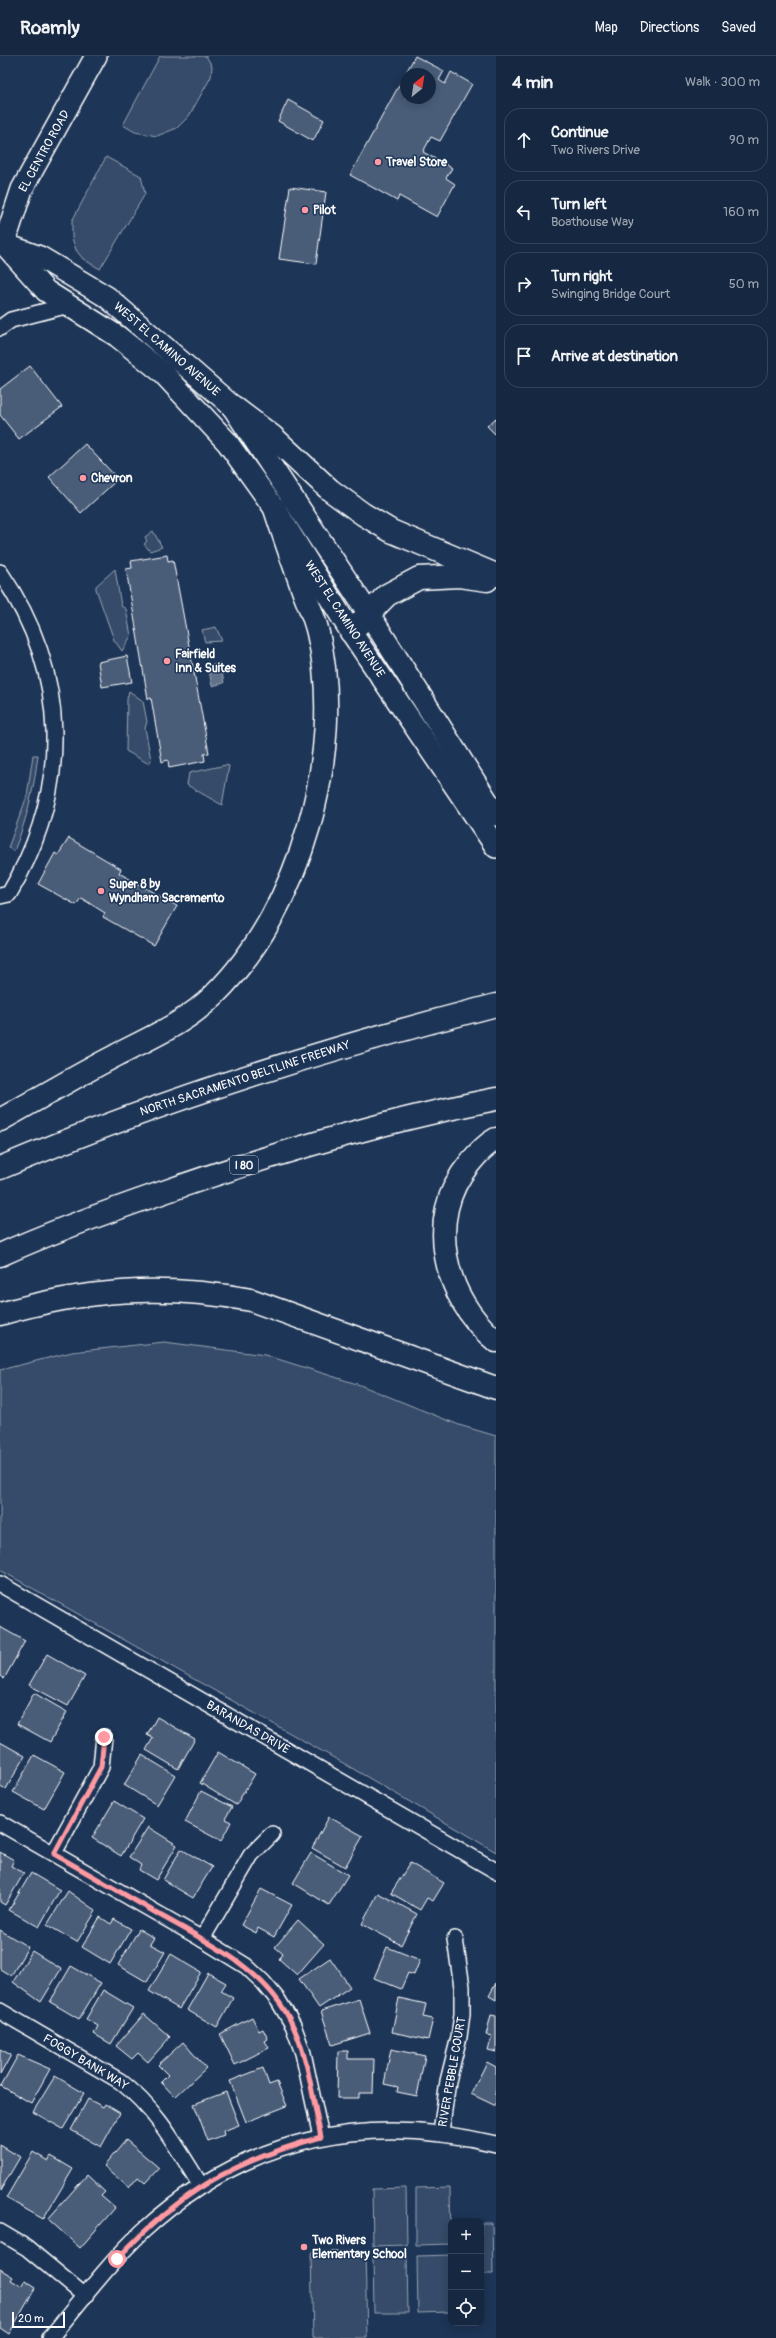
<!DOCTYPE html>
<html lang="en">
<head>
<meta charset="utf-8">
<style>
  :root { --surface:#162841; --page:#23344c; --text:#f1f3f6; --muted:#9ea6b1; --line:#35445a }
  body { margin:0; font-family:Pangolin,sans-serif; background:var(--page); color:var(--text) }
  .controls { position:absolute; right:12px; bottom:12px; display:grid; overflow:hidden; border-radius:8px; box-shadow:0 2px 10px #0003 }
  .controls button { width:36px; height:36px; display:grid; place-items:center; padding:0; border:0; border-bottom:1px solid var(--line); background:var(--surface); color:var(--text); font:20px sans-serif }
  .compass { position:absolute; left:400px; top:12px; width:36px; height:36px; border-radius:50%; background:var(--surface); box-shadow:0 2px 10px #0003; rotate:30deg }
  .scale { position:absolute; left:12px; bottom:10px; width:53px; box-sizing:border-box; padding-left:4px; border:2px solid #fff; border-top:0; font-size:11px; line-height:14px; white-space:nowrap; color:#fff; -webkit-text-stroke:3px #1d3557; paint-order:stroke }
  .stop { position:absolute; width:12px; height:12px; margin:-9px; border:3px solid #ff9aa2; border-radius:50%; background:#fff }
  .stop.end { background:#ff9aa2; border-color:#fff; box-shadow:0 1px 4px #0008 }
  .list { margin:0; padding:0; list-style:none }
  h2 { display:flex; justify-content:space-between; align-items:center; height:52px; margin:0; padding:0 16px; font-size:17px }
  h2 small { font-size:13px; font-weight:400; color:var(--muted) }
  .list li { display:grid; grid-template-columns:26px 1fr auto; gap:12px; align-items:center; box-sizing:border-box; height:64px; margin:0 8px 8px; padding:0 8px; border:1px solid var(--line); border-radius:16px }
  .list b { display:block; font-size:15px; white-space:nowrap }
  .list p { margin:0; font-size:13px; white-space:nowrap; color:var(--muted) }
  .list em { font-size:13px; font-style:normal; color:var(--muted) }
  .icon { flex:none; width:22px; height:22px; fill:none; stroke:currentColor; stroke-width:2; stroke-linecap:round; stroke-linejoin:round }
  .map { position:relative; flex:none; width:496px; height:2282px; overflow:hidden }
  header { display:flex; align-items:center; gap:24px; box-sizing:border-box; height:56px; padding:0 20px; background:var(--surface); border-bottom:1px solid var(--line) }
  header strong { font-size:19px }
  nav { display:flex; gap:22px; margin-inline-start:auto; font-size:14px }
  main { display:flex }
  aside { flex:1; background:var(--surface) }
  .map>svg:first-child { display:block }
  .green { fill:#364b69; stroke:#9aa5b4 }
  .water { fill:#617289; stroke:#a0aab8 }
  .building { fill:#4a5d79; stroke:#fff; fill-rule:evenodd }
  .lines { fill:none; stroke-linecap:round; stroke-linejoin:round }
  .minor-casing { stroke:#fff; stroke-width:18 }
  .secondary-casing { stroke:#fff; stroke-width:24 }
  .motorway-casing { stroke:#fff; stroke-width:25 }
  .minor { stroke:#1d3557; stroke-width:15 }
  .secondary { stroke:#1d3557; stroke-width:21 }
  .motorway { stroke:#1d3557; stroke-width:22 }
  .route { stroke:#ff9aa2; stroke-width:5 }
  .poi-dot { fill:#ff9aa2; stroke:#1d3557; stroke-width:1.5 }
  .labels { text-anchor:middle; stroke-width:3; stroke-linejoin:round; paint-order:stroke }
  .shield { fill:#1d3557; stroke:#bbc2cd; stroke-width:1 }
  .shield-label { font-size:11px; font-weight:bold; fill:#fff }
  .street-label { font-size:12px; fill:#fff; stroke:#1d3557 }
  .poi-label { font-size:12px; font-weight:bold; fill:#fff; stroke:#1d3557; text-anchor:start }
</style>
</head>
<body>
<header>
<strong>Roamly</strong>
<nav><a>Map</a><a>Directions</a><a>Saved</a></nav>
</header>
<main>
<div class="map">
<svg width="496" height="2282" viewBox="0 0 496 2282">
  <rect width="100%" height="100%" fill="#1d3557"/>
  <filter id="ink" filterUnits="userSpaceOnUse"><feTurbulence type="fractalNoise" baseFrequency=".025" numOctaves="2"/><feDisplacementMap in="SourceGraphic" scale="8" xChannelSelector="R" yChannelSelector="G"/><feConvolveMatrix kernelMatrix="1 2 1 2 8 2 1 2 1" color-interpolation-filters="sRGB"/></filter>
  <g filter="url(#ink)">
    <g class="green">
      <path d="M160,0H206L212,10L211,21L189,60L177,72L157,80L135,76L123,69Z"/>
      <path d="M106,101L141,120L145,138L100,213L83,203L76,194L72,182V165Z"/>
      <path d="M153,475L162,491L150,495L144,488L147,485L145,481Z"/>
      <path d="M115,513L121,550L126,553L131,580L122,595L114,584L96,533V530Z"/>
      <path d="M216,571L222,585L205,586L202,574Z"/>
      <path d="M129,635L143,645L147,666L145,672L151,704L149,708L126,695L127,643Z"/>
      <path d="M33,699H38C34,733 27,763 14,795L8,792L27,740Z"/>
      <path d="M226,709L229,710L222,749L187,729L189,717Z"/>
      <path d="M164,1286L265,1299L360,1329L459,1369L496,1380V1796L343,1707L0,1514V1314L72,1296Z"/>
      <path d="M450,2131L451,2188L416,2189V2132Z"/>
      <path d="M406,2132L407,2189L373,2190L372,2133Z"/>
      <path d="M481,2167H492L493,2218H481Z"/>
      <path d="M365,2195L367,2282H313L311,2196Z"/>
      <path d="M451,2199V2256L418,2257L417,2200Z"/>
      <path d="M407,2200L408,2257H374L373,2201Z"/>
    </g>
    <path class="water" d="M220,607L224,627L212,630L208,610Z"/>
    <g class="building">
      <path d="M415,0L444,15L439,24L445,28L451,16L472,28L440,85L431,81L423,96L452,112L446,122L455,128L437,161L399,140L397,145L350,119ZM406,18H430V42H406Z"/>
      <path d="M288,44L324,64L313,85L278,65Z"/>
      <path d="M290,131L326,136L316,208L279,203Z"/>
      <path d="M30,310L62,351L19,383L0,359V333Z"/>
      <path d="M496,362V379L487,370Z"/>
      <path d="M85,388L118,423L81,457L49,421Z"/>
      <path d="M167,499L168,505L173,504L209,697L204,698L205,705L169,712L168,704L162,706L151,642L148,643L126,513L132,512L131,505Z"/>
      <path d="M127,600L132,626L102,631L98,606Z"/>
      <path d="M69,782L121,813L119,817L177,850L154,890L103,861L105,857L81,842L76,849L38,828L55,797L58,799Z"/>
      <path d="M0,1571L25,1585L4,1623L0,1620Z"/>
      <path d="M47,1598L85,1620L68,1650L29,1629Z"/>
      <path d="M34,1637L67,1656L50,1686L17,1668Z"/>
      <path d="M157,1661L195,1683L178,1713L146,1694L153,1682L147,1679Z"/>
      <path d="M0,1686L25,1700L6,1733L0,1730Z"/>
      <path d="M218,1696L255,1718L236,1749L200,1727Z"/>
      <path d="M34,1699L65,1716L44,1753L13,1736Z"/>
      <path d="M142,1699L175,1719L157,1749L124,1729Z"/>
      <path d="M201,1735L232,1751L225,1763L231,1766L221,1785L185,1766Z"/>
      <path d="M114,1745L143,1763L121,1800L92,1782Z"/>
      <path d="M329,1761L363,1780L345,1811L312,1792Z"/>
      <path d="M148,1771L177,1789L156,1824L139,1814L141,1809L129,1801Z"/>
      <path d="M181,1793L212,1811L193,1842L163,1824Z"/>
      <path d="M0,1796L14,1804L11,1810L24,1817L5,1849L0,1846Z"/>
      <path d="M311,1797L348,1819L329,1849L293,1827Z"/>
      <path d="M410,1807L444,1827L433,1845L427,1842L420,1854L391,1837Z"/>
      <path d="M31,1817L60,1834L39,1871L9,1854Z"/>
      <path d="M261,1833L292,1849L274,1881L258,1872L256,1877L241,1869Z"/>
      <path d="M68,1835L96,1855L77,1886L47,1869Z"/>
      <path d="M378,1837L417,1858L401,1889L362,1868Z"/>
      <path d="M100,1861L111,1868L114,1863L131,1873L110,1908L82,1891Z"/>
      <path d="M298,1864L324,1888L297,1919L279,1903L283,1898L275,1891Z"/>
      <path d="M139,1873L154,1882L150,1888L165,1896L147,1926L118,1909Z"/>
      <path d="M0,1874L28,1891L11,1920L0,1913Z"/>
      <path d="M387,1891L420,1904L414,1919L408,1917L401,1933L374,1922Z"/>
      <path d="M32,1895L61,1913L41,1946L13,1926Z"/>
      <path d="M171,1898L201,1916L179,1953L149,1935Z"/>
      <path d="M330,1902L350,1931L319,1952L299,1923Z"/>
      <path d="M71,1910L101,1927L79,1963L50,1946Z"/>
      <path d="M208,1917L226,1927L221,1935L233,1942L217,1971L187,1954Z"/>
      <path d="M496,1927V1944L489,1940Z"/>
      <path d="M103,1934L133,1952L111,1988L94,1978L98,1970L86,1963Z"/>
      <path d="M399,1942L426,1948L423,1961L433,1963L428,1984L392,1976Z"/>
      <path d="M359,1943L370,1977L332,1989L321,1955Z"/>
      <path d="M144,1958L170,1981L148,2006L138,1997L132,2003L116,1990Z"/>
      <path d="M491,1959L496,1960V1996L488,1994L492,1980L486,1979Z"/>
      <path d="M252,1961L259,1975L263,1973L268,1983L265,1985L269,1992L235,2009L220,1978Z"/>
      <path d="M183,1986L206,2012L175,2041L161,2026L168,2019L158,2009Z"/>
      <path d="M0,1993L11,1999L0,2019Z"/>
      <path d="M391,1993L425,2000L417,2040L397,2036L398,2031L384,2028Z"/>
      <path d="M338,1995H348V2003H374L373,2037H359V2042H337Z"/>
      <path d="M18,1999L50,2013L31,2047L1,2030Z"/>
      <path d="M487,2006L496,2011V2050L471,2038Z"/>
      <path d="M263,2012L269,2029L277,2026L287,2050L246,2066L230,2025Z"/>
      <path d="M55,2020L84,2037L63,2073L33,2056Z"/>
      <path d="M226,2036L239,2069L223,2075L224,2079L208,2085L194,2048Z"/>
      <path d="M88,2043L103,2051L105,2048L120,2057L101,2091L71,2074Z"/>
      <path d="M126,2084L159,2112L145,2127L138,2121L129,2132L104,2110Z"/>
      <path d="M0,2089L20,2101L0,2135Z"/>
      <path d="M33,2096L48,2105L51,2100L73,2113L43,2163L6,2142Z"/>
      <path d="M87,2119L105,2136L101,2140L115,2152L80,2192L48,2163Z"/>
      <path d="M0,2213L13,2221L11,2224L21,2230L25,2224L36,2231L9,2278L0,2272Z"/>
    </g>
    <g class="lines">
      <g class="minor-casing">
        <g id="minor">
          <path d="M0,272L11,264L69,249"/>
          <path d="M0,516C70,618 71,733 9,838L0,840"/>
          <path d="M0,1528L496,1815"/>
          <path d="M0,1767L202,1883L246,1910L263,1926L278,1944L293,1969L303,1997L321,2081"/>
          <path d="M54,1797L101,1711L104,1681"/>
          <path d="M202,1883L251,1799L272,1778"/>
          <path d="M0,1955L120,2025C158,2055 176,2090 201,2130"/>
          <path d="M441,2076L448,2025L459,1981L462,1958V1931L455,1883"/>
          <path d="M0,2176L27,2192L85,2240"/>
          <path d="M50,2282C80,2246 109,2207 143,2175C244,2082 364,2056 496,2088"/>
        </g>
      </g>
      <g class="secondary-casing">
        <g id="secondary">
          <path d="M4,188L46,235L117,280L163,317L227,386L275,453L351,576L496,791"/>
          <path d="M4,188L22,133L96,0"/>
          <path d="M7,189L40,201L107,241L232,350L369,558L496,759"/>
        </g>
      </g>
      <g class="motorway-casing">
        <g id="motorway">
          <path d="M232,350L272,380L330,434L363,458L391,475L496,519"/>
          <path d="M351,576L387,539L419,522L459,520L487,524"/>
          <path d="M0,1064C38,1043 76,1020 115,1000C149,982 186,967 214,939C300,855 346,695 318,577C315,563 309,550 304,537C294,509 284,481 275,453"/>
          <path d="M496,1083C485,1089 477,1098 469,1108C424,1162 444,1243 496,1285"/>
          <path d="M0,1112C161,1044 327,992 496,949"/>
          <path d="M0,1199C53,1175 109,1155 164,1136C272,1098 383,1065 496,1043"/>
          <path d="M0,1258C86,1233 163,1228 251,1244L496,1332"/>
        </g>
      </g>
      <use href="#minor" class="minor"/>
      <use href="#secondary" class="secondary"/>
      <use href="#motorway" class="motorway"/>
    </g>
  </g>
  <g class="lines" filter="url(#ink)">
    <path class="route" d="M104,1681L101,1711L54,1798C89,1818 124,1838 158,1858C209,1887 268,1914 293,1970C309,2004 313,2045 321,2081C232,2106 181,2135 117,2203"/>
  </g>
  <g class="poi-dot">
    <circle cx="378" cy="106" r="4"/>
    <circle cx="305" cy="154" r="4"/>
    <circle cx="83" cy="422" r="4"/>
    <circle cx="167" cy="605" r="4"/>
    <circle cx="101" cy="835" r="4"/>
    <circle cx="304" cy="2191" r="4"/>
  </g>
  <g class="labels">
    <rect class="shield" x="230" y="1100" width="28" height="18" rx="3"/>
    <g class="shield-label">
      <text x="244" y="1113">I 80</text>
    </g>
    <g class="street-label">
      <text transform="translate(44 95) rotate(-61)" y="4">EL CENTRO ROAD</text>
      <text transform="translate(167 293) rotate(41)" y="4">WEST EL CAMINO AVENUE</text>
      <text transform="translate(345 563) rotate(57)" y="4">WEST EL CAMINO AVENUE</text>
      <text transform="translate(245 1022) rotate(-18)" y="4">NORTH SACRAMENTO BELTLINE FREEWAY</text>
      <text transform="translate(248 1671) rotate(30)" y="4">BARANDAS DRIVE</text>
      <text transform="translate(86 2006) rotate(31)" y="4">FOGGY BANK WAY</text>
      <text transform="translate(452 2016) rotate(-80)" y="4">RIVER PEBBLE COURT</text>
    </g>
    <g class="poi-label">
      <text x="386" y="110">Travel Store</text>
      <text x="313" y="158">Pilot</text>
      <text x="91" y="426">Chevron</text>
      <text x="175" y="602">Fairfield<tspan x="175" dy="14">Inn &amp; Suites</tspan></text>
      <text x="109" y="832">Super 8 by<tspan x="109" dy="14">Wyndham Sacramento</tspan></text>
      <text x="312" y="2188">Two Rivers<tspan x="312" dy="14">Elementary School</tspan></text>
    </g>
  </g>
</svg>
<div class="controls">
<button>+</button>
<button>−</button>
<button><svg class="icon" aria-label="locate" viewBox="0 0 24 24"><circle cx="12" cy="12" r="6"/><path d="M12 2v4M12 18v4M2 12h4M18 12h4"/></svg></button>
</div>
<svg class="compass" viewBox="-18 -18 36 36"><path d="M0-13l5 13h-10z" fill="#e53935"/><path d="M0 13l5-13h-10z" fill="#9ea6b1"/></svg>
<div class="scale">20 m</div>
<div class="stop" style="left:117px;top:2203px"></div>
<div class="stop end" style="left:104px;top:1681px"></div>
</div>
<aside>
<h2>4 min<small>Walk · 300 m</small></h2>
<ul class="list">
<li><svg class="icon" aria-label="ahead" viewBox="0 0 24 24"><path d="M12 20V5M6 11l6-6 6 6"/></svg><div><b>Continue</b><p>Two Rivers Drive</p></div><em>90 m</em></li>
<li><svg class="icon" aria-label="left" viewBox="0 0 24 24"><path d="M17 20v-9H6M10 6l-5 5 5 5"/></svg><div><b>Turn left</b><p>Boathouse Way</p></div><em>160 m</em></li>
<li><svg class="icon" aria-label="right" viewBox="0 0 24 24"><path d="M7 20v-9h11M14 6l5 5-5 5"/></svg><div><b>Turn right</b><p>Swinging Bridge Court</p></div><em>50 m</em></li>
<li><svg class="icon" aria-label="arrive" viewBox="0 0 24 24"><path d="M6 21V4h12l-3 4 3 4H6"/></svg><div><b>Arrive at destination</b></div></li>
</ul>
</aside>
</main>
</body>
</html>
